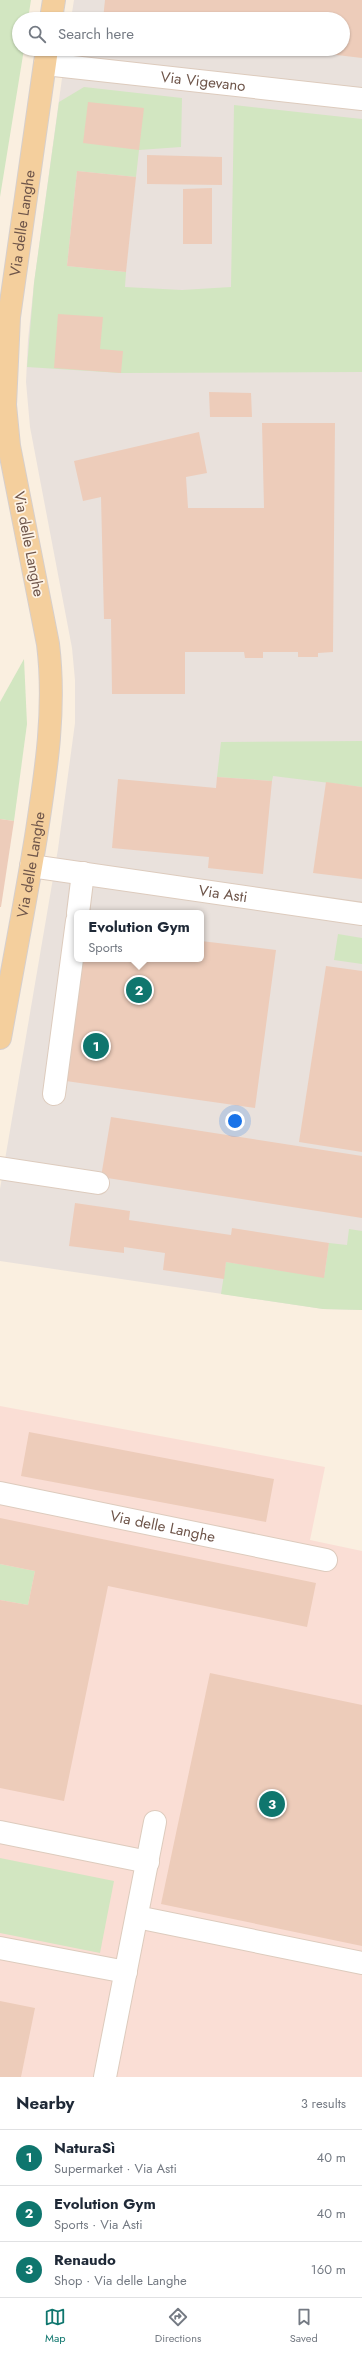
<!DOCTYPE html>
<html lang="en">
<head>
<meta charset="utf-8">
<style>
  :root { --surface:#fff; --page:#f2f2f3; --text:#1f2937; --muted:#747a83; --line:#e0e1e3; --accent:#0f766e }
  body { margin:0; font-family:Jost,sans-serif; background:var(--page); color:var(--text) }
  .you { position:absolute; left:235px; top:1121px; width:14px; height:14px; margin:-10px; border:3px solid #fff; border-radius:50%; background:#1a73e8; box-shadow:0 0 0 6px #1a73e833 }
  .badge { display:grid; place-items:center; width:26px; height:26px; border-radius:50%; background:var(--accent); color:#fff; font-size:13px; font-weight:700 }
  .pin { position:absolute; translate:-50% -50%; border:2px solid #fff; box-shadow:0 1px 4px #0006 }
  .popup { position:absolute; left:74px; top:910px; width:130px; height:52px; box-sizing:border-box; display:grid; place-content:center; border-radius:6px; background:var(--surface); filter:drop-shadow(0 1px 3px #0005); font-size:13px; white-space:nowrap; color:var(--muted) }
  .popup b { font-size:15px; color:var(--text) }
  .popup::after { content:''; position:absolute; left:50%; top:100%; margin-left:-8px; border:8px solid transparent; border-top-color:var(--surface) }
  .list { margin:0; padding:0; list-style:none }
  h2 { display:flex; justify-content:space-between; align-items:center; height:52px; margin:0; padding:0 16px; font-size:17px }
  h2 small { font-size:13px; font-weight:400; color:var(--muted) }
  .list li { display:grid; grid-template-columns:26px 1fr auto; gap:12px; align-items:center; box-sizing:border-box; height:56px; padding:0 16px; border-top:1px solid var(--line) }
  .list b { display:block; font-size:15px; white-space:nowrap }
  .list p { margin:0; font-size:13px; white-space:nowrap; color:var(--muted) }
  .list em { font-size:13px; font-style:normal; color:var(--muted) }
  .icon { flex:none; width:22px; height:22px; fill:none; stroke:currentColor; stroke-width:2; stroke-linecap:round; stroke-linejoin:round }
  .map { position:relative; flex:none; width:362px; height:2077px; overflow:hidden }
  .search { position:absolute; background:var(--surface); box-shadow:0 1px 3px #0004; left:12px; right:12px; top:12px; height:44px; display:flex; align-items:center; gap:10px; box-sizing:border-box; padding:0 14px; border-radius:22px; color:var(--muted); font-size:15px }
  .sheet { height:220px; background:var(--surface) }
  nav { display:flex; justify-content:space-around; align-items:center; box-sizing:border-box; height:56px; border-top:1px solid var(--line); background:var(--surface); font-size:11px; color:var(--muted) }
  nav a { display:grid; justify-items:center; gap:2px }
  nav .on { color:var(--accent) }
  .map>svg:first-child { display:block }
  .commercial { fill:#faded5 }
  .industrial { fill:#e9e1dc; fill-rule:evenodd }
  .green { fill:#d2e6c1 }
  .building { fill:#edccba }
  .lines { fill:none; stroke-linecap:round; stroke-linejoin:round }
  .minor-casing { stroke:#ddcbbd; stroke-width:24 }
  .major-casing { stroke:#d6cfcc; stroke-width:24 }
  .minor { stroke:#fff; stroke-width:22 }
  .major { stroke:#f4cf9d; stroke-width:22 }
  .labels { text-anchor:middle; stroke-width:3.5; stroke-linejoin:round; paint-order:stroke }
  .street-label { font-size:15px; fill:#6e554a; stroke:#fdf3e6 }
</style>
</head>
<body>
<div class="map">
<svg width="362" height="2077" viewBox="0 0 362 2077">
  <rect width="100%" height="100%" fill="#faefe0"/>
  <path class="commercial" d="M0,1406L325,1467L310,1540L362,1551V2077H0Z"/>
  <path class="industrial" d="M74,0H362V1310L323,1309L0,1261V1189L58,849L75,723V680L72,648L30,427L26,382L28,340L34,283L66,49H343V19H71ZM77,913H201V959H77Z"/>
  <g class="green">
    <path d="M0,0H31L28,19H19V49H24L0,197Z"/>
    <path d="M84,87L182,98L181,147L139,150L136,177L77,171L67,266L126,272L125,287L182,290L231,287L234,105L362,119V372L121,373L27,367L34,283L59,102Z"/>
    <path d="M24,659L27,724L14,821L0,819V702Z"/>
    <path d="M362,741V787L273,776L272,781L217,777L221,742Z"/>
    <path d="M338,934L362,938V964L334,960Z"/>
    <path d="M349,1229L362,1231V1310L323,1309L221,1294L226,1262L324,1277L329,1243L347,1245Z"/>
    <path d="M0,1564L35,1571L28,1605L0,1600Z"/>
    <path d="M0,1858L114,1881L100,1953L0,1933Z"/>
  </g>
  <g class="building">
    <path d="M105,0H362V58L295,50L343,49V19H103Z"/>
    <path d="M88,102L144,108L139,150L83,143Z"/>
    <path d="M147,155L222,157V185L147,184Z"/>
    <path d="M77,171L136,177L126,272L67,266Z"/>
    <path d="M212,188V244H183V189Z"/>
    <path d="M58,314L103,317L100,349L123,351L121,373L54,368Z"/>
    <path d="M209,392L251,393L252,417H210Z"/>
    <path d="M262,423H335L333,652L318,653V657H298V652H263V658H245L244,652H185V694H112L111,619H104L101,497L83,501L74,461L199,432L207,473L186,477L188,508H264Z"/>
    <path d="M217,777L272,781L263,874L208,868L209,857L112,848L118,779L216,788Z"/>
    <path d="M326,782L362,787V879L313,873Z"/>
    <path d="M0,819L14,821L1,907H0Z"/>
    <path d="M201,941L276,950L255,1108L66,1081L83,959H201Z"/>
    <path d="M326,966L362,971V1152L299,1142Z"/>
    <path d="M111,1117L362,1156V1218L101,1177Z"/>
    <path d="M75,1203L130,1211L129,1220L231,1235L232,1228L329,1243L324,1278L226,1262L224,1279L163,1270L165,1253L124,1247V1253L69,1246Z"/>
    <path d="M29,1432L274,1479L266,1522L21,1476Z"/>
    <path d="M0,1518L316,1583L307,1627L108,1586L64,1801L0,1788V1600L28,1605L35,1571L0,1564Z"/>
    <path d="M210,1673L362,1705V1946L161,1904Z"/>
    <path d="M0,2001L35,2008L21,2077H0Z"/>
  </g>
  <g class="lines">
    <g class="minor-casing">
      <g id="minor">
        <path id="s1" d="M45,64L362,99"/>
        <path id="s2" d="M31,866L362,914"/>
        <path d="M78,913L83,873"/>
        <path d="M54,1094L77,921"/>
        <path d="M0,1168L98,1183"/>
        <path id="s3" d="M0,1493L326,1560"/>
        <path d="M0,1832L148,1862"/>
        <path d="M137,1917L362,1963"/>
        <path d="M0,1948L126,1972"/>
        <path d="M105,2077L155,1822"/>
      </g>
    </g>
    <g class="major-casing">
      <g id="major">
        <path d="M51,19L54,0"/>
        <path id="s4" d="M0,1038C12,971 25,904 36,837C46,772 56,709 48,644L9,446L5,405L9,317L47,49"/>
      </g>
    </g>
    <use href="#minor" class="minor"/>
    <use href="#major" class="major"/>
  </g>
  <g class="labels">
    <g class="street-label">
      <text dy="5" stroke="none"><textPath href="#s1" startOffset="159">Via Vigevano</textPath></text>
      <text dy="5" stroke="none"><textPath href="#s4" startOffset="824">Via delle Langhe</textPath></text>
      <text transform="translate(29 544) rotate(79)" y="5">Via delle Langhe</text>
      <text dy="5" stroke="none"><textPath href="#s4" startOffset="176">Via delle Langhe</textPath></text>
      <text dy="5" stroke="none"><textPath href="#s2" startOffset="194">Via Asti</textPath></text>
      <text dy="5" stroke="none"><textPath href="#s3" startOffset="166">Via delle Langhe</textPath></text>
    </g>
  </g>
</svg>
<div class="you"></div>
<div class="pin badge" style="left:96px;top:1046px">1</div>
<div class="pin badge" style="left:139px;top:990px">2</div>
<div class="popup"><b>Evolution Gym</b>Sports</div>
<div class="pin badge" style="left:272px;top:1804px">3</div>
<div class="search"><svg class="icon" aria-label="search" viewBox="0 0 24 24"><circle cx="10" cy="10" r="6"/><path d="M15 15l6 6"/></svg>Search here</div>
</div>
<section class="sheet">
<h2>Nearby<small>3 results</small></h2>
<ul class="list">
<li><span class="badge">1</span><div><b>NaturaSì</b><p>Supermarket · Via Asti</p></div><em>40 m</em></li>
<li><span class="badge">2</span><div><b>Evolution Gym</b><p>Sports · Via Asti</p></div><em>40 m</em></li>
<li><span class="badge">3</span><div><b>Renaudo</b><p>Shop · Via delle Langhe</p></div><em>160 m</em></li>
</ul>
</section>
<nav>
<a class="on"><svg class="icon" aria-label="map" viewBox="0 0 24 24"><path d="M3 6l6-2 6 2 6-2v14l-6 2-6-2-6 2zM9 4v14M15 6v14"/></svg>Map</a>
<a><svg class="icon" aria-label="directions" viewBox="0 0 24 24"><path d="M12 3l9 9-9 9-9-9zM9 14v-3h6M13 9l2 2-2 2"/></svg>Directions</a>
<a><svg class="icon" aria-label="saved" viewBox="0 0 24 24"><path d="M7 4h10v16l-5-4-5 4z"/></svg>Saved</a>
</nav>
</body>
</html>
